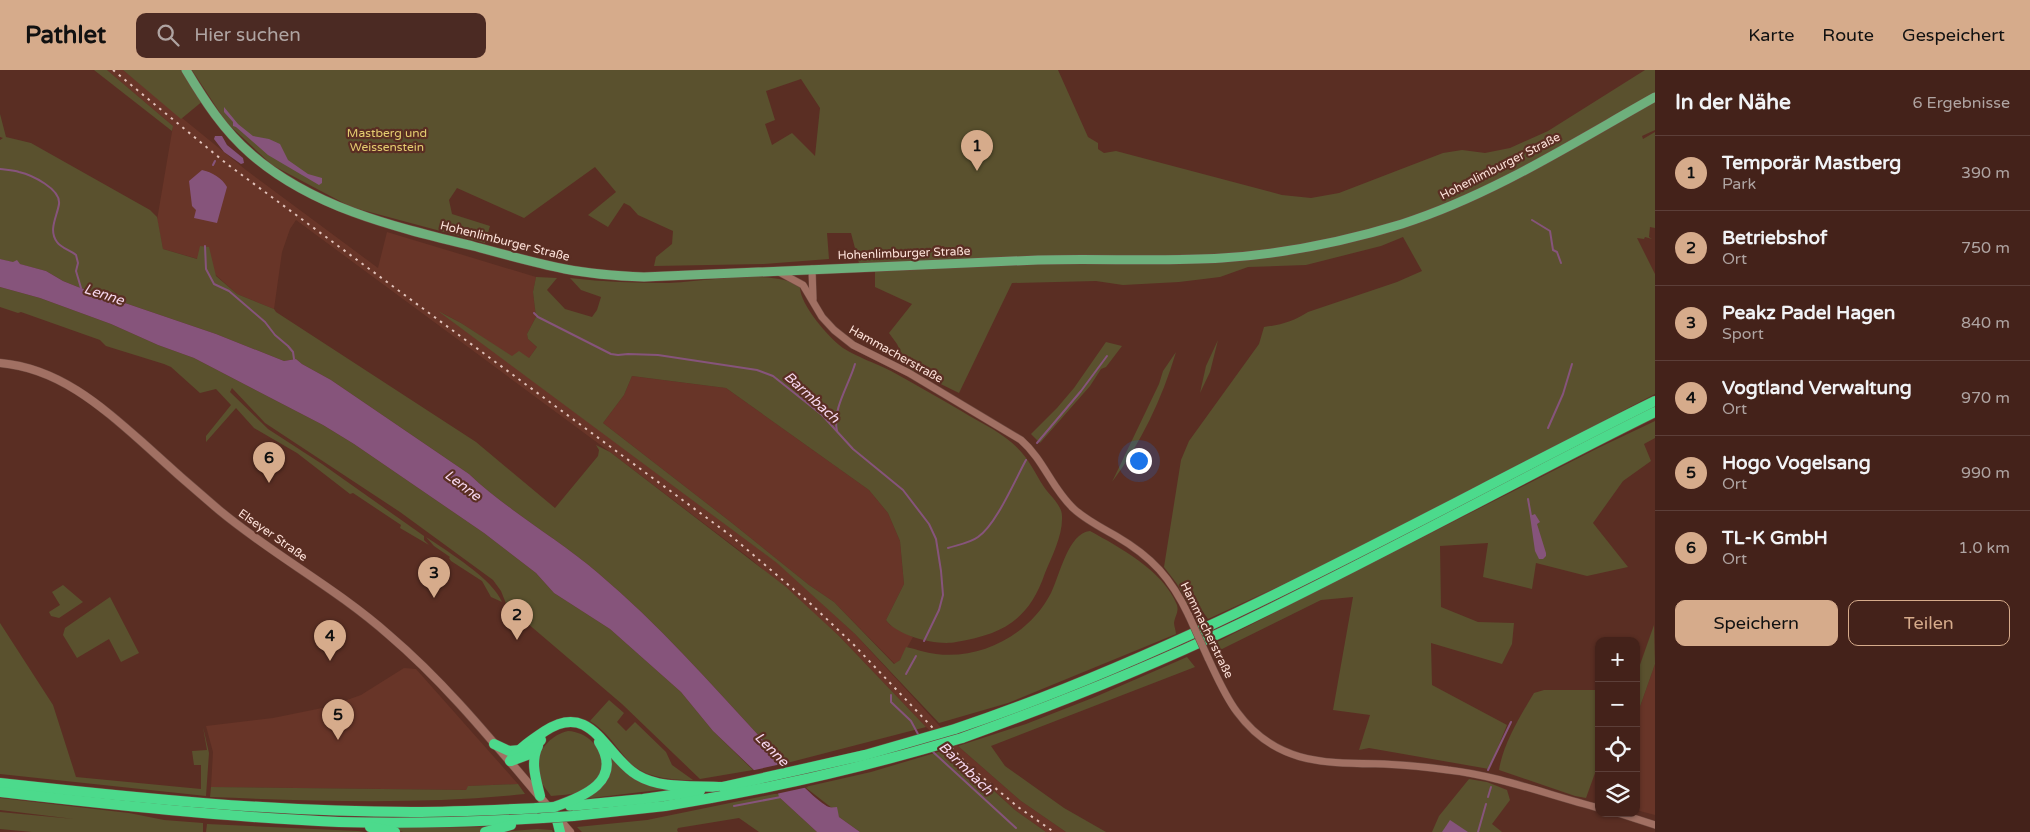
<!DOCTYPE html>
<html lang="de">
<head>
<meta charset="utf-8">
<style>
  :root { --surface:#44221a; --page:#4b2a23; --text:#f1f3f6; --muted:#afa4a2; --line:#5c3f39; --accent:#d6ab8b }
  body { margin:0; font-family:"Varela Round",sans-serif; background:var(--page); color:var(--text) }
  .controls { position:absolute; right:15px; bottom:15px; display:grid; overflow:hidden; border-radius:10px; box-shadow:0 1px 4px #0004 }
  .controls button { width:45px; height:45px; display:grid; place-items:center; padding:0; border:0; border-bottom:1px solid var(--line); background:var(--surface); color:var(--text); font:25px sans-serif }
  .you { position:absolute; left:1138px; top:390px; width:18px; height:18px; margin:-12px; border:4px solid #fff; border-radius:50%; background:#1a73e8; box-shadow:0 0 0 8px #1a73e833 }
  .badge { display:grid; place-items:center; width:32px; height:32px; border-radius:50%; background:var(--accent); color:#111; font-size:16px; font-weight:700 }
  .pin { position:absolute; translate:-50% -41px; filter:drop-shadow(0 1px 2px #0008) }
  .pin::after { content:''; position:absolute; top:26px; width:18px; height:15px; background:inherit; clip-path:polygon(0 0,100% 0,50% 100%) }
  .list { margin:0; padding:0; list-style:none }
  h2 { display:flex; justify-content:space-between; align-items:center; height:65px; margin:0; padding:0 20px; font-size:21px }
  h2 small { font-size:16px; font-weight:400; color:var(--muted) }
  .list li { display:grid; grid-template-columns:32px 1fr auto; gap:15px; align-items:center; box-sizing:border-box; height:75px; padding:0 20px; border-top:1px solid var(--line) }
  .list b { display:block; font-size:19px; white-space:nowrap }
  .list p { margin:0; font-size:16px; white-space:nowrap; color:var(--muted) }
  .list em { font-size:16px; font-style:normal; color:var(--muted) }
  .actions { display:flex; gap:10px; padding:15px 20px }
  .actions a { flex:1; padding:11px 0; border:1px solid var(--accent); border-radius:10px; text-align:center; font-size:18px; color:var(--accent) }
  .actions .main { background:var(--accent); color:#111 }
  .icon { flex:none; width:28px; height:28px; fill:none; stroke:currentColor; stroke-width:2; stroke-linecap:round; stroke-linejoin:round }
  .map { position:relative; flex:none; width:1655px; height:762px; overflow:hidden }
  header { display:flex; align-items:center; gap:30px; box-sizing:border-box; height:70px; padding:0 25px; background:var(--accent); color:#111 }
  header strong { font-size:24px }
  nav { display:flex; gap:28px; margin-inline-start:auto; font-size:18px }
  .search { width:350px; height:45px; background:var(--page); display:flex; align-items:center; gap:12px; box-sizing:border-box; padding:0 18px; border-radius:10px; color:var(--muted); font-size:19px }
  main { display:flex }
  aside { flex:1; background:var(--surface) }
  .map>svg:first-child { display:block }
  .built { fill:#683528 }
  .green { fill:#5a512e; fill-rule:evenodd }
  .water { fill:#86547b }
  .pier { fill:#5a2e23 }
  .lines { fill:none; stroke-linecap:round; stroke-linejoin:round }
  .stream { stroke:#86547b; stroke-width:2 }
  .tertiary-casing { stroke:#6f4a40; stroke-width:8 }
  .secondary-casing { stroke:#6f4a40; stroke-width:9 }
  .primary-casing { stroke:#6f4a40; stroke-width:10 }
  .motorway-casing { stroke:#6f4a40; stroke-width:11 }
  .tertiary { stroke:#a17063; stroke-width:7 }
  .secondary { stroke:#a17063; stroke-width:8 }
  .primary { stroke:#6eb07c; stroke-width:9 }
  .motorway { stroke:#4cda8c; stroke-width:10 }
  .rail { stroke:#e1c2ba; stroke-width:2; stroke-dasharray:2.5 5; stroke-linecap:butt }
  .tertiary-bridge-casing { stroke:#6f4a40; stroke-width:8; stroke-linecap:butt }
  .motorway-bridge-casing { stroke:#6f4a40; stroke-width:11; stroke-linecap:butt }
  .tertiary-bridge { stroke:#a17063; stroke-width:7 }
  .motorway-bridge { stroke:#4cda8c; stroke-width:10 }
  .labels { text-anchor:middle; stroke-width:4.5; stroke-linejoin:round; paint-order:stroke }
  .park-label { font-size:12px; fill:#e5cd70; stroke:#5a2e23 }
  .street-label { font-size:12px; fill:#fee2da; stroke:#5a2e23 }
  .water-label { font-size:14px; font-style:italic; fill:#f7d7ef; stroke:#5a2e23 }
</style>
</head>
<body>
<header>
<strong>Pathlet</strong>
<div class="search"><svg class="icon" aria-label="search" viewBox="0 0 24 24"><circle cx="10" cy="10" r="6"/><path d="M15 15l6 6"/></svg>Hier suchen</div>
<nav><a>Karte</a><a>Route</a><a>Gespeichert</a></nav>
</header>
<main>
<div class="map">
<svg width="1655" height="762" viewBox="0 0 1655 762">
  <rect width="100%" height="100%" fill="#5a2e23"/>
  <g class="built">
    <path d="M107,0H123L246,100L378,198L387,162L536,207L533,222L536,247L527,264L528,269L537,277L529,288L512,287L461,253L442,243L778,493L855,564L958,676L1021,731L1066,762H1046L1015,740L926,657L839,566L752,490L610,382L296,150L290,159L282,182L274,239L237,224L198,189L163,179L157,150L173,56Z"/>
    <path d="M632,306L726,318L869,420L888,443L900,471L904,514L886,550L890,555L913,567L900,590L895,594L834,532L809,515L732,453L603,353L624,325Z"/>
    <path d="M1655,594V745L1636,740V648Z"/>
    <path d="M404,598L416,599L518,714L469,716L466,720L211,717L213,682L206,656L273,648L327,637L361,625Z"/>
  </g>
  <g class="green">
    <path d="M94,0H107L173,56L172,61Z"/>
    <path d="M123,0H186L204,30L181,49Z"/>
    <path d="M192,0H1058L1088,67L1098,73V79L1104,83L1116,81L1282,125L1311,128L1339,123L1443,83L1462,80L1485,83L1510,78L1548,61L1645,0H1655V60L1642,66L1643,69L1655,62V158L1650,157L1649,167L1652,169L1645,167L1644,169L1637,168L1655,204V324L1349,484L1208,549L1198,535L1193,537L1192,535H1188L1177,514L1164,497L1181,390L1189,371L1259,274L1264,257C1281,255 1294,251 1308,242L1397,212L1422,201L1403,167L1381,176L1306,195L1248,197L1220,207L1179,212L1123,215L1096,211L1012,213L959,323L908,298L897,274L889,263L912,234L875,217V197H860L851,163H827L829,189L764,194L654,196L656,187L672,174L673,161L638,145L630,136L624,133L608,157L588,145L616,122L595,97L524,148L457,118L449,130L452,144L490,156L485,173L351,137L272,95L226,52ZM801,9L820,38L815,86L792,63L772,75L765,54L775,50L766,21Z"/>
    <path d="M0,44L6,67L31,73L150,140L157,147L163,179L197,189L200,176L209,177L216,206L237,224L274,239L276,242L476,372L555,438L598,386L599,380L596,375L610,382L786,517L839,566L926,657L783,694L777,683L774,682C717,621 662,557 598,503C557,468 508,441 469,404L331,310L302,294L296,289L284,291L216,264L78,217L63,211L46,201L0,189V70L3,68L0,67Z"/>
    <path d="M536,207L557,208L547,220L565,239L592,247L597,240L601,227L581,220L570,208C603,212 636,213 669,213C700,212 777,198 800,217C800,235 829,268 843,278C857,287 875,293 891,301C915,314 939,328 963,342C979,352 997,360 1011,372C1028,386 1033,400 1044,417C1050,426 1062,435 1062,446C1063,465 1052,486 1045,503C1029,550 1003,564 956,572C937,576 897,566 886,550L904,514L900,471L888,443L869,420L726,318L632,306L624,325L603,353L732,453L809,515L834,532L894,594L900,590L906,577C916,579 926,583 936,584C982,590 1030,564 1051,523C1060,505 1068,463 1090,461C1119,477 1164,501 1177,535C1179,542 1175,546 1174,553C1174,556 1176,561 1176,564L1008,633L939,653L855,564L777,493L438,241L461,253L512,286L519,281L529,288L537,277L528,269L527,264L536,247L533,222Z"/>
    <path d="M0,217L40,228L111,254L158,275L194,288L323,355L354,374L484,463L536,503L554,523L610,559L681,622L713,661L753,700L700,709L622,634L507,536L501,521L493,510L400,442L265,353L232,318L230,322L268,359L322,394L424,466V470L429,475L400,458L401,455L353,423L350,424L297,383L254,358L236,338L206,372V366L231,335L216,319L200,323L171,297L164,294L106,276L100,270L21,242L18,243L0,237Z"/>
    <path d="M1218,270L1210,302L1200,323L1206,296Z"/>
    <path d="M1106,272L1122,276L1106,297L1101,299L1090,316L1040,373L1031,364L1057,338L1074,318Z"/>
    <path d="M1176,282C1162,329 1141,373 1112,412L1159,314L1163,301Z"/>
    <path d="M1655,351V368L1644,374L1651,391L1623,411L1593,453L1628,497L1587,506L1536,493L1532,519L1483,507L1488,473L1440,476L1441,537L1478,552L1514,553L1512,574L1502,594L1431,573L1432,615L1507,655L1489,699L1369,678L1359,680L1370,645L1333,640L1353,527L1321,530L1220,580L1217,572L1598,378Z"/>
    <path d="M426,467C447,481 493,509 502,532L491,527L482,511L451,491L449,488L450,487L434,476Z"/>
    <path d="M63,515L83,532L59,548L51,546L49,542L60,535L52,522Z"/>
    <path d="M110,527L139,583L121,592L109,569L77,588L63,565L65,558Z"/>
    <path d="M0,553L53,635L76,707L201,719V695H194L192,681L207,680L203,657L209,683L206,726L0,704Z"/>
    <path d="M1654,555L1655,594L1636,648V606Z"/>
    <path d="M1187,587L1195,597L991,676L1005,696L1064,738L1106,762H1066L1021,731L958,676L1026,654L1095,627Z"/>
    <path d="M1544,620H1599V692L1586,728L1575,726L1499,700C1503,674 1520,646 1534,623Z"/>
    <path d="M609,630L624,643L617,652L626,661L635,652L666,682L672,695L693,710C669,710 641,708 625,687C613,673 606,661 590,651Z"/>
    <path d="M568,661C593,662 614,691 595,712C585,724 566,725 551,726C546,719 539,711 538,702C535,682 550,665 568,661Z"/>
    <path d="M606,679L619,693L675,718L583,729L601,715Z"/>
    <path d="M948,679L1015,740L1046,762H860L839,747L837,742L805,717L871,702Z"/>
    <path d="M1469,709L1487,712L1507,720L1510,730L1492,754L1502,762H1432L1439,746Z"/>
    <path d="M518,714L525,724C420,735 315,731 210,727L211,717L466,720L468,716Z"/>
    <path d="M779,723V727L817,762H759L739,748L678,758L677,760L678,762H582L577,757L647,750Z"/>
    <path d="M0,728L129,743L164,750L203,753V762H32L0,759V742L74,749L0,740Z"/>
    <path d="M207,754L358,761L365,762H206Z"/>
    <path d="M491,757L480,762H403L389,758Z"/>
    <path d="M537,759L552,760L553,762H499Z"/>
  </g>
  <g class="water">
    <path d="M224,37L238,54L253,66L269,69L280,74L288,90L308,104L322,108V113L319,115L268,85L236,57L233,56V52L224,42Z"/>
    <path d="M215,66H222L227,75L243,88L244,93L241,94L224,82L214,69Z"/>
    <path d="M202,100C212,102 222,108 227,117L217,153L194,148L196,140L192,136L189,111Z"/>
    <path d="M0,189L13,192L17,190L20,194L46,201L63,211L78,217L216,264L284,291L296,289L302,294L331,310L469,404C508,441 557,468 598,503C662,557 717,621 774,682L777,683C778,693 818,733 829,737C832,738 834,737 837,737L839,747L860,762H817L779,727L778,723L713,661L681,622L610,559L554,523L536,503L484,463L354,374L323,355L194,288L158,275L111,254L40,228L0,217Z"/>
    <path d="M1535,444L1540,452L1537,454L1546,483V486L1543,489H1539L1535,481L1530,446Z"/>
    <path d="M1450,750L1468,762H1442Z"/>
  </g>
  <path class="pier" d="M786,693L808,717L776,724L750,701Z"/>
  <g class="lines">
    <g class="stream">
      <path d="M213,95L215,91"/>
      <path d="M0,99C6,100 13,100 19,102C32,105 61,119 59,134C57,147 48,160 57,172C61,178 70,180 76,185L78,193L76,201L81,218"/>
      <path d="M1532,150L1550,161L1553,180L1557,182L1561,193"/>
      <path d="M205,176L206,199L214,214L229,221L265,252L275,265L288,276L293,282L294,289"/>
      <path d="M534,243L538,247L611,284L618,285L628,284L658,285L757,300L773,306L822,345L853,379L903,420L929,454L936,469L941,501L943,525L939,540L924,571"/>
      <path d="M1548,358L1563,324L1572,294"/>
      <path d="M837,361C832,339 849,315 855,294"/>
      <path d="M1037,373L1081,321L1107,286"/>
      <path d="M1528,429L1531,446"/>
      <path d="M948,478C957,475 970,473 978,467C996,455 1015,410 1026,390"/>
      <path d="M906,604L916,586"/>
      <path d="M891,625V632L911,651L919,666"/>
      <path d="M932,681L1016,758"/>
      <path d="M1488,700L1511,652"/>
      <path d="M1488,727L1491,717"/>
      <path d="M734,736L781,727"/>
      <path d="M1478,762L1486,734"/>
    </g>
    <g class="tertiary-casing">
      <g id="tertiary">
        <path d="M812,199L813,229"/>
        <path d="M779,202L803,215L822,247L834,260L853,275L909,303L1021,370C1044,390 1052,419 1074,439C1086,450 1102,458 1116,466C1152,487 1171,508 1189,546"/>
        <path d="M1208,588C1217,607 1225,626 1237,642C1276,695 1325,693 1384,694C1405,695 1427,697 1448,700C1500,706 1548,725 1599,738"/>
        <path d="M1618,743L1655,755"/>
      </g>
    </g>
    <g class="secondary-casing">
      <path id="secondary" d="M0,293C58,298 100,335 142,372C167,395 193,418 219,440C273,485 336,518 389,565C457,623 511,695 570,762"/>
    </g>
    <g class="primary-casing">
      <path id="primary" d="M186,0C204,30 224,61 251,84C313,138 395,157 473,176C503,184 534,193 565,199C591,204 618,206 644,207C775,202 906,195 1038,190C1099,188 1160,192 1222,188C1283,184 1343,172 1402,154C1492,125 1573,73 1655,27"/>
    </g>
    <g class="motorway-casing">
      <g id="motorway">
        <path d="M955,659C1200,577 1424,445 1655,331"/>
        <path d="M962,668C1054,635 1145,599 1233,557C1375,489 1513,412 1655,342"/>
        <path d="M494,674L509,681L521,680"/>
        <path d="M538,676C530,692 536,709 540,726"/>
        <path d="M510,691C518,679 533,669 545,661C592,630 605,686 637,705C662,720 694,715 723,717"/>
        <path d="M511,691L527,685L541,670"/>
        <path d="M0,713C137,728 274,742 412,742C454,742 495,740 537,738"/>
        <path d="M0,722C113,735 226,747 339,752C407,754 476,752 543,748"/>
        <path d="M570,736L643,729L700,721"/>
        <path d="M554,737C583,727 624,711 599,672"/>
        <path d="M556,746L560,762"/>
        <path d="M573,746L665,736L711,728"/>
        <path d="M370,757L395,762"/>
        <path d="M485,762L511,755"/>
      </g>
    </g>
    <use href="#tertiary" class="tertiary"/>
    <use href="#secondary" class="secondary"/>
    <use href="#primary" class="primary"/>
    <use href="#motorway" class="motorway"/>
    <path class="rail" d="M113,0L227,94L730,465L812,535L854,575L969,696L1018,737L1054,762"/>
    <g class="tertiary-bridge-casing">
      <path id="tertiary-bridge" d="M1189,546L1208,588"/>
    </g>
    <g class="motorway-bridge-casing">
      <g id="motorway-bridge">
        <path d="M723,717L865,685L955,659"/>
        <path d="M711,728C796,713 879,693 962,668"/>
        <path d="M537,738L554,737"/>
        <path d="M543,748L573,746"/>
      </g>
    </g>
    <use href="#tertiary-bridge" class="tertiary-bridge"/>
    <use href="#motorway-bridge" class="motorway-bridge"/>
  </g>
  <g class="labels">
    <g class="park-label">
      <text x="387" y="67">Mastberg und<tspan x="387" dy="14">Weissenstein</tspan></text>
    </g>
    <g class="street-label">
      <text transform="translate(1500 96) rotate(-27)" y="4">Hohenlimburger Straße</text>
      <text transform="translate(505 171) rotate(14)" y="4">Hohenlimburger Straße</text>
      <text transform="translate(904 183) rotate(-2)" y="4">Hohenlimburger Straße</text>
      <text transform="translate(896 284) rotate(29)" y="4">Hammacherstraße</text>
      <text transform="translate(273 465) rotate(35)" y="4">Elseyer Straße</text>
      <text transform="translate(1207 560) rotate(64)" y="4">Hammacherstraße</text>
    </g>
    <g class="water-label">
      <text transform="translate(104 224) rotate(18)" y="5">Lenne</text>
      <text transform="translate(812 327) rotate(42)" y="5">Barmbach</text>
      <text transform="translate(463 415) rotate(37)" y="5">Lenne</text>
      <text transform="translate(772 679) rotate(45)" y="5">Lenne</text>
      <text transform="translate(966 698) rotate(44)" y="5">Barmbach</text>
    </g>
  </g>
</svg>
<div class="controls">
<button>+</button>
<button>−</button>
<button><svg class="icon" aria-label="locate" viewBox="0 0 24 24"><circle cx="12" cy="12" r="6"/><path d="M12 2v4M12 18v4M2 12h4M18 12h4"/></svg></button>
<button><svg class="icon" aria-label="layers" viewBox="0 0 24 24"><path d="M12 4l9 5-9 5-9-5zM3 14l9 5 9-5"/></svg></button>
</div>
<div class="you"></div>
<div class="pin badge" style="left:977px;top:101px">1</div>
<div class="pin badge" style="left:517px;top:570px">2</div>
<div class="pin badge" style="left:434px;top:528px">3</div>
<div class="pin badge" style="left:330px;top:591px">4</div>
<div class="pin badge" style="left:338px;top:670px">5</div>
<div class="pin badge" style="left:269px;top:413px">6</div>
</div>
<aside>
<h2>In der Nähe<small>6 Ergebnisse</small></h2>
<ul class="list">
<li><span class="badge">1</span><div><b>Temporär Mastberg</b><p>Park</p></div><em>390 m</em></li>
<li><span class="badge">2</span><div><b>Betriebshof</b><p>Ort</p></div><em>750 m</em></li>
<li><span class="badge">3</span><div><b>Peakz Padel Hagen</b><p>Sport</p></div><em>840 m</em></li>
<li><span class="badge">4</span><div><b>Vogtland Verwaltung</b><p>Ort</p></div><em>970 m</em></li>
<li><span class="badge">5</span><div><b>Hogo Vogelsang</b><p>Ort</p></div><em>990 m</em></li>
<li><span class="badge">6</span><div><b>TL-K GmbH</b><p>Ort</p></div><em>1.0 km</em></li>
</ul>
<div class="actions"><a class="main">Speichern</a><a>Teilen</a></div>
</aside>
</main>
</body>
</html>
